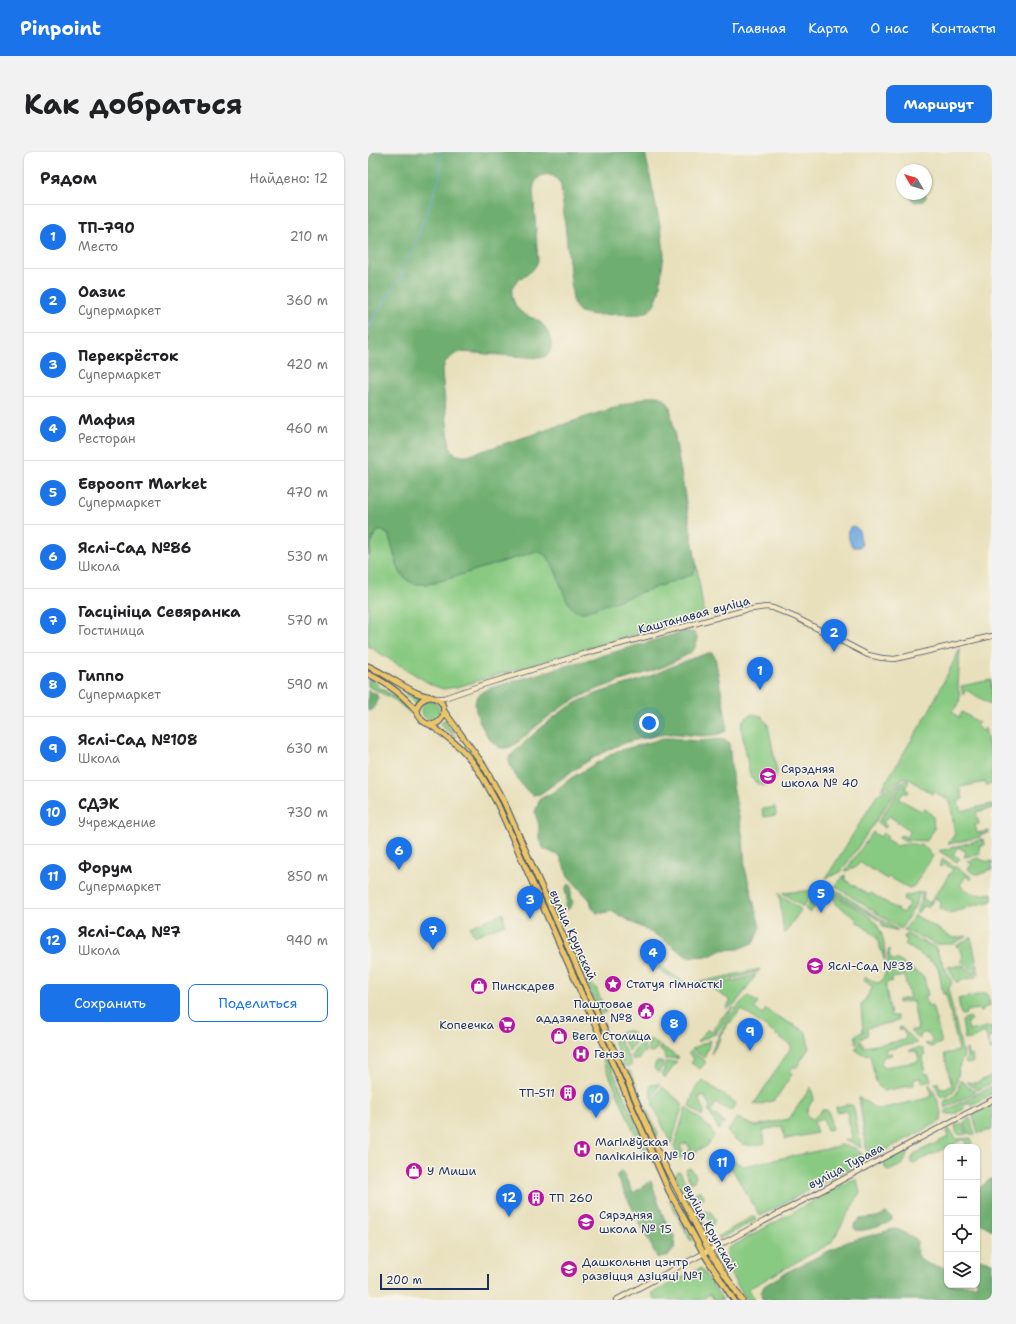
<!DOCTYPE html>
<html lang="ru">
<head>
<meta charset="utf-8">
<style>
  :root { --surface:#fff; --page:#f2f2f2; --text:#202124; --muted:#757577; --line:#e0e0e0; --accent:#1a73e8 }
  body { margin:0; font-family:"Shantell Sans",sans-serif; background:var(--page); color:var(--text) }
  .controls { position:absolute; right:12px; bottom:12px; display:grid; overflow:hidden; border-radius:8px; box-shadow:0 1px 3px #0004 }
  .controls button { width:36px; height:36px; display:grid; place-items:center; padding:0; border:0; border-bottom:1px solid var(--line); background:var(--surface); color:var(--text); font:20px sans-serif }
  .compass { position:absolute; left:528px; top:12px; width:36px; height:36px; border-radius:50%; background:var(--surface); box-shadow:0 1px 3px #0004; rotate:308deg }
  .scale { position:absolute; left:12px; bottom:10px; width:109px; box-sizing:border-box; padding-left:4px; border:2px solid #1b2f5e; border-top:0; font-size:11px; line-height:14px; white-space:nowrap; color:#1b2f5e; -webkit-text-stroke:3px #f7f3e8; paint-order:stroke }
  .you { position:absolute; left:281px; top:571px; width:14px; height:14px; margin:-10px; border:3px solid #fff; border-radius:50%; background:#1a73e8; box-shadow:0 0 0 6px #1a73e833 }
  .badge { display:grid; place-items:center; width:26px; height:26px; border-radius:50%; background:var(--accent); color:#fff; font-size:13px; font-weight:700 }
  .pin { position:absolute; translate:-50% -33px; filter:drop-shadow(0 1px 2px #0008) }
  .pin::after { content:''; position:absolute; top:21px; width:14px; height:12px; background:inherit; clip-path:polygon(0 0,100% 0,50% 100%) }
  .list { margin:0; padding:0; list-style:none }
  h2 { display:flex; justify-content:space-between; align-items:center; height:52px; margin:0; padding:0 16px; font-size:17px }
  h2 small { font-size:13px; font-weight:400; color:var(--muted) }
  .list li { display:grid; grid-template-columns:26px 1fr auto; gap:12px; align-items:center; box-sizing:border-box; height:64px; padding:0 16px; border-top:1px solid var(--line) }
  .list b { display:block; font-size:15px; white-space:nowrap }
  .list p { margin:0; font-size:13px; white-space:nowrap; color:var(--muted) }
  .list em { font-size:13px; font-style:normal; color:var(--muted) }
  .actions { display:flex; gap:8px; padding:12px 16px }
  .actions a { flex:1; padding:9px 0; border:1px solid var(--accent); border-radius:8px; text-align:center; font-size:14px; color:var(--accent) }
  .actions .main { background:var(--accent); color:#fff }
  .icon { flex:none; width:22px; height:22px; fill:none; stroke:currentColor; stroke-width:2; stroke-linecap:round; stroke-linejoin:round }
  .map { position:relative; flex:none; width:624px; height:1148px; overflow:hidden; border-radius:8px }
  header { display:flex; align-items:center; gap:24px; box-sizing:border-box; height:56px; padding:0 20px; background:var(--accent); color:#fff }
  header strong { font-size:19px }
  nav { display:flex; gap:22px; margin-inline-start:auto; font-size:14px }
  .intro { display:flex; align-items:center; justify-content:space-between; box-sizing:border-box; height:96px; padding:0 24px }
  h1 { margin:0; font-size:28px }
  .button { padding:10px 18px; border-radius:8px; background:var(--accent); color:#fff; font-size:14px; font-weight:700 }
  main { display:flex; gap:24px; padding:0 24px }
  aside { flex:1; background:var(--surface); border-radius:8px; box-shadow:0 1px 3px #0004 }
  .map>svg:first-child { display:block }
  .green { fill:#89ca82; stroke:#527c70 }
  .forest { fill:#6eae70; stroke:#446e67 }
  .water { fill:#6ea9df; stroke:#446c9e }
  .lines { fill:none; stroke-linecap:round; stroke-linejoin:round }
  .stream { stroke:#6ea9df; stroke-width:1 }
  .secondary-casing { stroke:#3a4a6c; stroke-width:6 }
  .primary-casing { stroke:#3a4a6c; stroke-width:7 }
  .secondary { stroke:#f7e8c3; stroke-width:4.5 }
  .primary { stroke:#ebc669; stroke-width:5 }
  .labels { text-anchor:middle; stroke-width:3; stroke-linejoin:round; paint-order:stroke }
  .street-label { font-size:12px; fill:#1b2f5e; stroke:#f7f3e8 }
  .poi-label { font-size:12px; fill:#1b2f5e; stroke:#f7f3e8; text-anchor:start }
</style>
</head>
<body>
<header>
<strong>Pinpoint</strong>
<nav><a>Главная</a><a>Карта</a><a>О нас</a><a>Контакты</a></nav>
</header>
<div class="intro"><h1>Как добраться</h1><a class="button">Маршрут</a></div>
<main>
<aside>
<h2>Рядом<small>Найдено: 12</small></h2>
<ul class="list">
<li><span class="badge">1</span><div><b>ТП-790</b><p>Место</p></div><em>210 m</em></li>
<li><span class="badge">2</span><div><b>Оазис</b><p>Супермаркет</p></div><em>360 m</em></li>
<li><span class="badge">3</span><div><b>Перекрёсток</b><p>Супермаркет</p></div><em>420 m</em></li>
<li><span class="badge">4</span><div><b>Мафия</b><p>Ресторан</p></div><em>460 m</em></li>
<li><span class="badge">5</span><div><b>Евроопт Market</b><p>Супермаркет</p></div><em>470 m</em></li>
<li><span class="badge">6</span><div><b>Яслі-Сад №86</b><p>Школа</p></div><em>530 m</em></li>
<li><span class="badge">7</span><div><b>Гасцініца Севяранка</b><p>Гостиница</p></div><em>570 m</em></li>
<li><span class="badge">8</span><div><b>Гиппо</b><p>Супермаркет</p></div><em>590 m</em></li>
<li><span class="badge">9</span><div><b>Яслі-Сад №108</b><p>Школа</p></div><em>630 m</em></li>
<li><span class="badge">10</span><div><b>СДЭК</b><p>Учреждение</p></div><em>730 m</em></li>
<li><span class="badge">11</span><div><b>Форум</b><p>Супермаркет</p></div><em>850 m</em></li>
<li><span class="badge">12</span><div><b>Яслі-Сад №7</b><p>Школа</p></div><em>940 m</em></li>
</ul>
<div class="actions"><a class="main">Сохранить</a><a>Поделиться</a></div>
</aside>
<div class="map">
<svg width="624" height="1148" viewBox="0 0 624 1148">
  <rect width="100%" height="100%" fill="#f7f3e8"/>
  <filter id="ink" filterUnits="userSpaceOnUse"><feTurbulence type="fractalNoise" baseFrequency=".025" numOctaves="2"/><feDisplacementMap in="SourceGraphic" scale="8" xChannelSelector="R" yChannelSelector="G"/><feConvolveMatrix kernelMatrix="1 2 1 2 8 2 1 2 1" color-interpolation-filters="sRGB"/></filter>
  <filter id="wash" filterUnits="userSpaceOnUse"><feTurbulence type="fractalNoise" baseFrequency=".012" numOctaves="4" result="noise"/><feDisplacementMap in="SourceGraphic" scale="16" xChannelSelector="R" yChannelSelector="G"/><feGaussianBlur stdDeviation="0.9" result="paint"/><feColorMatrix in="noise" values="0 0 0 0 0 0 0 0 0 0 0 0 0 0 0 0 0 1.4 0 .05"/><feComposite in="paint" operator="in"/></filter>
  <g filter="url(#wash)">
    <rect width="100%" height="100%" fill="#e8e0bc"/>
    <g class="green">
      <path d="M13,378L20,382C30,408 26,439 66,431L166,400C169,400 172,399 175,401C186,406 196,444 204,456L325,421L328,410L336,462L89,535L75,537L64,533L0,494V408C4,398 1,382 13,378Z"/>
      <path d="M592,497L590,536L592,544L591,551L584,560L591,566L594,560L611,571L608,574L615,579L617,576L624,608V632L618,633L617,630L592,635L595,647L590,649L593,659L624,652V656L608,660L611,672L607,673L609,681L621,679V681L612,683V685L580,692L587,682L582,650L566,639L564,642L538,625L513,638L560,561Z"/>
      <path d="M0,527L8,531L14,537L36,550L40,553L44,559L42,561L27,548L0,534Z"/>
      <path d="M623,528L624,553L598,538L595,543L593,534Z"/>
      <path d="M34,537L53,545L48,552Z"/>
      <circle cx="62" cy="558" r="9"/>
      <path d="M384,562L394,564L400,573L409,620L407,627L402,632L395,634L388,631L382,623L373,575L375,568Z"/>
      <path d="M77,567L88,585L72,573Z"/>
      <path d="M538,627L541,629L537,636L541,639L539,642L536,640L531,647L553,659L556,656L565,664L566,678L558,689L536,688L531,685L532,683L539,685L543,679L521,664L515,671L519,674L517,676L510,671Z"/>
      <path d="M535,629L473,720L458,726L510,642Z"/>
      <path d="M407,655L408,663L396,665L394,657Z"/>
      <path d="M505,680L512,685L515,681L520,684L518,687L529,694C537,691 554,691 560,697L561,701L565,704L546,734L541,736L521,725L519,727L492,710L487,716L477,719Z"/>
      <path d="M615,687L617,693L611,694L612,702L596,705L598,700L590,695L585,702L592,707L589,710L571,699Z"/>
      <path d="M611,706C616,709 619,710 624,709V718H619L618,720C611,723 606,723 600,717L604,712L600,709Z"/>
      <path d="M575,707L604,725L603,728L598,724L592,733C604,743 609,744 624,741V749L599,755L597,757L580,761L571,756L572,750L567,746L560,755L555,754L550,761L548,760L553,751L554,739L556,740L555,747L562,751L585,717L576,712L573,715L571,714Z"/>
      <path d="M477,723V728L501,743L503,741L535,761L542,751L535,747L537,744L552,740L548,752L533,777L467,734Z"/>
      <path d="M455,730L462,734L457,742L450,737Z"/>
      <path d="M464,736L530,778H527L515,775L513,769L462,739Z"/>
      <path d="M447,738L435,755L415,741Z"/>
      <path d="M450,739L455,743L442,761L437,757Z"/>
      <path d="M411,741L433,758L416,782Z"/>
      <path d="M465,743C474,748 502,763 507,770C516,781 517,795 517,809L508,784L488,769L489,767L468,752V750L463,745Z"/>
      <path d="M135,761L137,772L106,784L102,775Z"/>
      <path d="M547,763L583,785L587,786L599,784L585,792H568L536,778Z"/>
      <path d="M538,782L567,795L584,830L581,836V841L594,898L596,899L595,907H594L590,918L591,919C588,931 589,943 574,946L572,944L567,931L570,930L572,937L584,934L576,902L591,899L578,842H575L571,819L568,813L537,792L539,789L536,785Z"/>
      <path d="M603,785L611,822L593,809C596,803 594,797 588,794Z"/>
      <path d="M205,793C214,798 214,804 215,812L220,818L223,825V831L228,836L238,860L233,862L203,796Z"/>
      <path d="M521,797C522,801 520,805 525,808H530L556,825L560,843L557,844L560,854L564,853L573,887V891L562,895L557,892L565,890C563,883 559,878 552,883V887L542,879L550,877L545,849L530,851V848L542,846L536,824L524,826V829L518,831V836L523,864H529L530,869L499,876L500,882L487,892L488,883L495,880L493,854L505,835L495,828L498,825L508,831L513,830C516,824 520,817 520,811C520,805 519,803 521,797Z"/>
      <path d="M284,809L318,831L323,832L392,817L390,820L322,837L282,812Z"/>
      <path d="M594,813L610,824L588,830L580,814L584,815Z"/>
      <path d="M388,823L368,851L359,857L358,855L363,849L342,835Z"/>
      <path d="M619,841L622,854L616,856L614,859H612L610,857L599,859V861L596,863L593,862L590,847Z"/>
      <path d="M380,844L390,851L386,856L394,862L398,857C410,866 425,872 438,880L441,896L428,916L426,914L422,919L424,922L407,948L390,953L386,952L424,894L373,857L363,871L361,870L351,885L353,886L343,902C350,882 364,857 380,844Z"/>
      <path d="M366,855L349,880L345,877L355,864Z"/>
      <path d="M602,865L603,868L599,870L601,879L624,874V883L622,884L624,885L620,886L621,895L624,894V898H621L619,885L617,881H613L612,883H609L607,886L597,888L594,869L596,867Z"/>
      <path d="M533,875L549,891L517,898L518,902L523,901L524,903L515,905L513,913L516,915L549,910L551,908L549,900L541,899L550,896L555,897L557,903L554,904L557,922H561L563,929L554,931L553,926L546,927V933L515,939L508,930L502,903L492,901L487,897L493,889L496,895L537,888L538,884L534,877L532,878L531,876Z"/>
      <path d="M340,877L349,881L329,890L338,879Z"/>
      <path d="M261,878L268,884L269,888L261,899L252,881Z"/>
      <path d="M249,883L264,913L258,915L256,914L244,885Z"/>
      <path d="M282,887L291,893L285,901L280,900V891Z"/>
      <path d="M343,888L336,906L324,897Z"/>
      <path d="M272,891L277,894V900L272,903L270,908H265L263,904Z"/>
      <path d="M233,892L278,995V997L274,998L236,911L232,901L231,893Z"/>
      <path d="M293,894L311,906L297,907L296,902L291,897Z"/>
      <path d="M598,897H599L600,904L604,903L605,909L604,911L600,912L597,911L599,904Z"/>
      <path d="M323,899L338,910L332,917L323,911L326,907L320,902Z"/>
      <path d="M288,910H295L294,915L290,921L286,916Z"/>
      <path d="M297,910H309L297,926L293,922L296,918Z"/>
      <path d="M259,918L262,919L290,982L289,984L287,983L258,920Z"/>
      <path d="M624,923V931L610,938L598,930L608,931Z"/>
      <path d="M334,928L368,951L363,959L348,951L343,959L356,971L351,978L340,958L342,955L336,943L330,946L336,959L334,964L321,954L327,937Z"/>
      <path d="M592,928L608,940L577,956L576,953L577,949C589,944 590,941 592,928Z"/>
      <path d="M292,932L283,947L282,933Z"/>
      <path d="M561,932C568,941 574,957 573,969L504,1005H501L499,1002L491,945L507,956L511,957L560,946L564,944Z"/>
      <path d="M624,934V942L603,953L601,950L595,954L596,957C590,960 585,964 578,961L577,959Z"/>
      <path d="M294,935L315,952L303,992L284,950Z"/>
      <path d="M443,935L446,947L442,952L438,962L444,968L454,958H459L461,961L464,977L459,978L455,967L446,970L449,981L417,987L414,974L395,978L397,991C378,997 373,992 359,980L369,966L387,974L421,967Z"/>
      <path d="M624,951V978L610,981L605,963Z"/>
      <path d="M478,953H484L486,956L493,996L483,990L476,989L484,986L479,961L478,959L469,960L468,955Z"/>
      <path d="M318,955L343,977L346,984L339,994L324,1001L319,1000L323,998L319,991L312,993L315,1001V1004L311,1007L306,995Z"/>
      <path d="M602,966L607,983L600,981L596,970Z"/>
      <path d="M594,971L599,982L592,983L589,981L587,975L588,973Z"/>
      <path d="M579,978H582L589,987L603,986L604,991L602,992L603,995H599L596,987L544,1012L543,1009L546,1002L580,985L578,980Z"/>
      <path d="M472,993L487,996L493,1001L495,1009L392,1064L361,1012L349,1000L350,999L375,1014L464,996Z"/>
      <path d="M537,997L541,998L535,1012L523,1018H520L517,1016L516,1010Z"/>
      <path d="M320,1016L323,1017L328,1024L326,1029L323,1031L317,1019Z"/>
      <path d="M311,1020H312L321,1038V1044L317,1041L308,1025L307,1023Z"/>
      <path d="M483,1028H489L492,1041L463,1091L380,1137L387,1148H379L357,1114L356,1112L361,1109L362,1110L359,1105V1097Z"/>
      <path d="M332,1038L335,1041L336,1046L331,1050L327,1041Z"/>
      <path d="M301,1048L307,1055L325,1089L322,1088Z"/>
      <path d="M328,1056L340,1076L338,1080H336Z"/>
      <path d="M336,1059L343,1060L347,1068L344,1075Z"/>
      <path d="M386,1064L388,1068L351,1087L350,1084Z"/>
      <path d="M333,1116L355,1148H346L342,1142L333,1148H287L284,1141Z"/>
      <path d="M342,1119L346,1122L350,1134L360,1148L341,1122Z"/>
    </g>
    <g class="forest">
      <path d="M0,0H277L294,83L296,102L291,141L287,151L281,159L272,162L225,163L212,160L206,153L205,149L193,33C185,17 167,20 165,38L170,109C165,125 146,125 144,137C143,145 147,155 153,160C158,165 166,165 172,170C183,178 190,204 172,206L93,200L87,202L77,210L74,221L81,289C82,299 88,305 99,304L279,245C289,242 298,245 302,255L328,410L327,417L323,423L220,459C216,460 212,461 208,459C190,449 191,397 166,400L66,431C26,439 31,408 20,382L13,378C1,382 4,398 0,408Z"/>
      <path d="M542,42H558V46L555,49L547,50L544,48Z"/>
      <path d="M318,479L327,481L330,487L327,496L322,501C311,507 299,514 287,518C256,528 227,535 199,552C187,559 176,568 165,577C157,584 149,594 138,596C123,600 103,559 108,547C110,542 115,540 119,537Z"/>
      <path d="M340,501H344L347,505L359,572L358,579C338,590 312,578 291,583C276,586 258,589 244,596C218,608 195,626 172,642L165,643C158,641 142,617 141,610C140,607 141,606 142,604C162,586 182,565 206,552C227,540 252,535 275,527C297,518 317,508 340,501Z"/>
      <path d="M0,538L8,542L11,546C8,552 7,557 0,559Z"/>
      <path d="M298,586C308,586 317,588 327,589C339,590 350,584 361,590L365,634L375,686L377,716L392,775L386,790L371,797L353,798L342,804L319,805L295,787L243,759L235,761H229L224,756L222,748L200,724L192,704L176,697L171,687V673L167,660L172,647L186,640L203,626L249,599Z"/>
      <path d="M201,732L204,734C204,736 203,739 203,741C203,750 209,750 199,758L197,755C197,753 199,751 199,748C199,741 194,738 201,732Z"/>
      <path d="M254,1018L265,1041L283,1029L295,1064L307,1086L306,1097L301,1103L290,1107L248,1024Z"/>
      <path d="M624,1026V1078L609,1069V1038Z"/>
      <path d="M518,1061L524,1065V1068C519,1073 495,1080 488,1078L486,1076L487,1071L492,1067L509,1065Z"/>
      <path d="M526,1077L531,1078L548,1087L549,1089C549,1093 548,1096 549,1099C552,1113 567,1114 579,1116V1133H609V1106L624,1111V1148H394L393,1141L396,1134L417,1121L479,1090Z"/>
    </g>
    <path class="water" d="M486,374L491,378L494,393L491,395H485C481,392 479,380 482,375Z"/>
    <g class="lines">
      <path class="stream" d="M0,183L4,169L33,124L50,84L72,25L73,0"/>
    </g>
  </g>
  <g filter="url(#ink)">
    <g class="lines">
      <g class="secondary-casing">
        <g id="secondary">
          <path d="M67,546H76L111,534L215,502L377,458L398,455L405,456L429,466L500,503L514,506L527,507L624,484"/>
          <path d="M248,1148L624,948"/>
        </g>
      </g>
      <g class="primary-casing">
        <g id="primary">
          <path d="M0,514C17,522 32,533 49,541C56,544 66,544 72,549C76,553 77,560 74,566C60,587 33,551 62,545"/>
          <path d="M0,522C19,531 36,543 49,560"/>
          <path d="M76,559L114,611L136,650L296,1012L341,1099L374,1148"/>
          <path d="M61,572C73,581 87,589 97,601C111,616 120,635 130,653L301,1039L336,1102L366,1148"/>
        </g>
      </g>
      <use href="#secondary" class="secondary"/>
      <use href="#primary" class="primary"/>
    </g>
  </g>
  <defs>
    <g id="school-disc" transform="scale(0.9)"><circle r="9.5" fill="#b5179e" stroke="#f7f3e8"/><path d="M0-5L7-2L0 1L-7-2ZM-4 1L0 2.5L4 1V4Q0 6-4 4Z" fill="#fff"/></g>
    <g id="sight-disc" transform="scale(0.9)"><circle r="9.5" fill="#b5179e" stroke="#f7f3e8"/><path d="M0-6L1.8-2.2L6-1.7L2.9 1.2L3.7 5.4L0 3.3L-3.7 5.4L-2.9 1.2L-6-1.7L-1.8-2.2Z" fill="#fff"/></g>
    <g id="shop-disc" transform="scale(0.9)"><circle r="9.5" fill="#b5179e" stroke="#f7f3e8"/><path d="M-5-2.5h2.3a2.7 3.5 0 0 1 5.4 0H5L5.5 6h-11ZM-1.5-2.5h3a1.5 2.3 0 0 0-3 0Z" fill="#fff"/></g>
    <g id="civic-disc" transform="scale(0.9)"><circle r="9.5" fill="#b5179e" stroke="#f7f3e8"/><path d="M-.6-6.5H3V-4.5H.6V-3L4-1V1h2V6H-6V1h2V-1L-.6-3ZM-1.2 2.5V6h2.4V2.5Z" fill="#fff"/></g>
    <g id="supermarket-disc" transform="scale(0.9)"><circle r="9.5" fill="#b5179e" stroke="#f7f3e8"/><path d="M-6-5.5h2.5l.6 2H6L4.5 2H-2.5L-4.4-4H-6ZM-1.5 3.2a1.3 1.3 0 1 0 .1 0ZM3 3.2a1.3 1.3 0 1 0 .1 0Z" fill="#fff"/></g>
    <g id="hospital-disc" transform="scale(0.9)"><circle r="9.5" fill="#b5179e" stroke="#f7f3e8"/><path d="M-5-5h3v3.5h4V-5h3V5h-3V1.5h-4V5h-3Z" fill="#fff"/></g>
    <g id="building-disc" transform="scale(0.9)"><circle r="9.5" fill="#b5179e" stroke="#f7f3e8"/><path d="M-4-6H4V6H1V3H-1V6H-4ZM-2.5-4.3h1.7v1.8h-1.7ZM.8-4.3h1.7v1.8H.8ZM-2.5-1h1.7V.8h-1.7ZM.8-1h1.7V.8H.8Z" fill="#fff"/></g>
  </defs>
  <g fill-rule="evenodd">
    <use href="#school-disc" x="400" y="624"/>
    <use href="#school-disc" x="447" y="814"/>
    <use href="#sight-disc" x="245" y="832"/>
    <use href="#shop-disc" x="111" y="834"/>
    <use href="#civic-disc" x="278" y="859"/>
    <use href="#supermarket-disc" x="139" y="873"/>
    <use href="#shop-disc" x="191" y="884"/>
    <use href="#hospital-disc" x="213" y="902"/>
    <use href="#building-disc" x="200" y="941"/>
    <use href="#hospital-disc" x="214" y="997"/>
    <use href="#shop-disc" x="46" y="1019"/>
    <use href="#building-disc" x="168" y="1046"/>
    <use href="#school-disc" x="218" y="1070"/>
    <use href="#school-disc" x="201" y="1117"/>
  </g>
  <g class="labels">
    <g class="street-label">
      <text transform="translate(326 463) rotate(-15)" y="4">Каштанавая вуліца</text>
      <text transform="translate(205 783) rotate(66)" y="4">вуліца Крупскай</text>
      <text transform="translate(478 1014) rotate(-28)" y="4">вуліца Турава</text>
      <text transform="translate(342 1076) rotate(61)" y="4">вуліца Крупскай</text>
    </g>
    <g class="poi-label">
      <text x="413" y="621">Сярэдняя<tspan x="413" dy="14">школа № 40</tspan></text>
      <text x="460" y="818">Яслі-Сад №38</text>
      <text x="258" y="836">Статуя гімнасткі</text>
      <text x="124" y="838">Пинскдрев</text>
      <text x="265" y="856" text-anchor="end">Паштовае<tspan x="265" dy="14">аддзяленне №8</tspan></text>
      <text x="126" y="877" text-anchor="end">Копеечка</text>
      <text x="204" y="888">Вега Столица</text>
      <text x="226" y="906">Генэз</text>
      <text x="187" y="945" text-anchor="end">ТП-511</text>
      <text x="227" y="994">Магілёўская<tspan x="227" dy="14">паліклініка № 10</tspan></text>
      <text x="59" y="1023">У Миши</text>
      <text x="181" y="1050">ТП 260</text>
      <text x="231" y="1067">Сярэдняя<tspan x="231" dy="14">школа № 15</tspan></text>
      <text x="214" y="1114">Дашкольны цэнтр<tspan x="214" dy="14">развіцця дзіцяці №1</tspan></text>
    </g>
  </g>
</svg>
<div class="controls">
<button>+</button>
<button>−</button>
<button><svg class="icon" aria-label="locate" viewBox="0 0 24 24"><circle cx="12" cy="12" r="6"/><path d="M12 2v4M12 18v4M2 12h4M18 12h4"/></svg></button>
<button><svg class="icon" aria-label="layers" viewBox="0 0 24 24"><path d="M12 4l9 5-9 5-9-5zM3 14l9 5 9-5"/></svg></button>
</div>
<svg class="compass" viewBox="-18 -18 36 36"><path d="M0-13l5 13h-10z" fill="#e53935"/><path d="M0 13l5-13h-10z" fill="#757577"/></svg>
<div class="scale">200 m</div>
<div class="you"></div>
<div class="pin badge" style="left:392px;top:538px">1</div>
<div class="pin badge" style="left:466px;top:500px">2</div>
<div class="pin badge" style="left:162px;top:767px">3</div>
<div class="pin badge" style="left:285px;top:820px">4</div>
<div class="pin badge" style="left:453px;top:761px">5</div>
<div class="pin badge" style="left:31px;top:718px">6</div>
<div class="pin badge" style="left:65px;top:798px">7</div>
<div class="pin badge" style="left:306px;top:891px">8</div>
<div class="pin badge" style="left:382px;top:899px">9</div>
<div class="pin badge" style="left:228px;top:966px">10</div>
<div class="pin badge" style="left:354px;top:1030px">11</div>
<div class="pin badge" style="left:141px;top:1065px">12</div>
</div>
</main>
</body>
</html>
